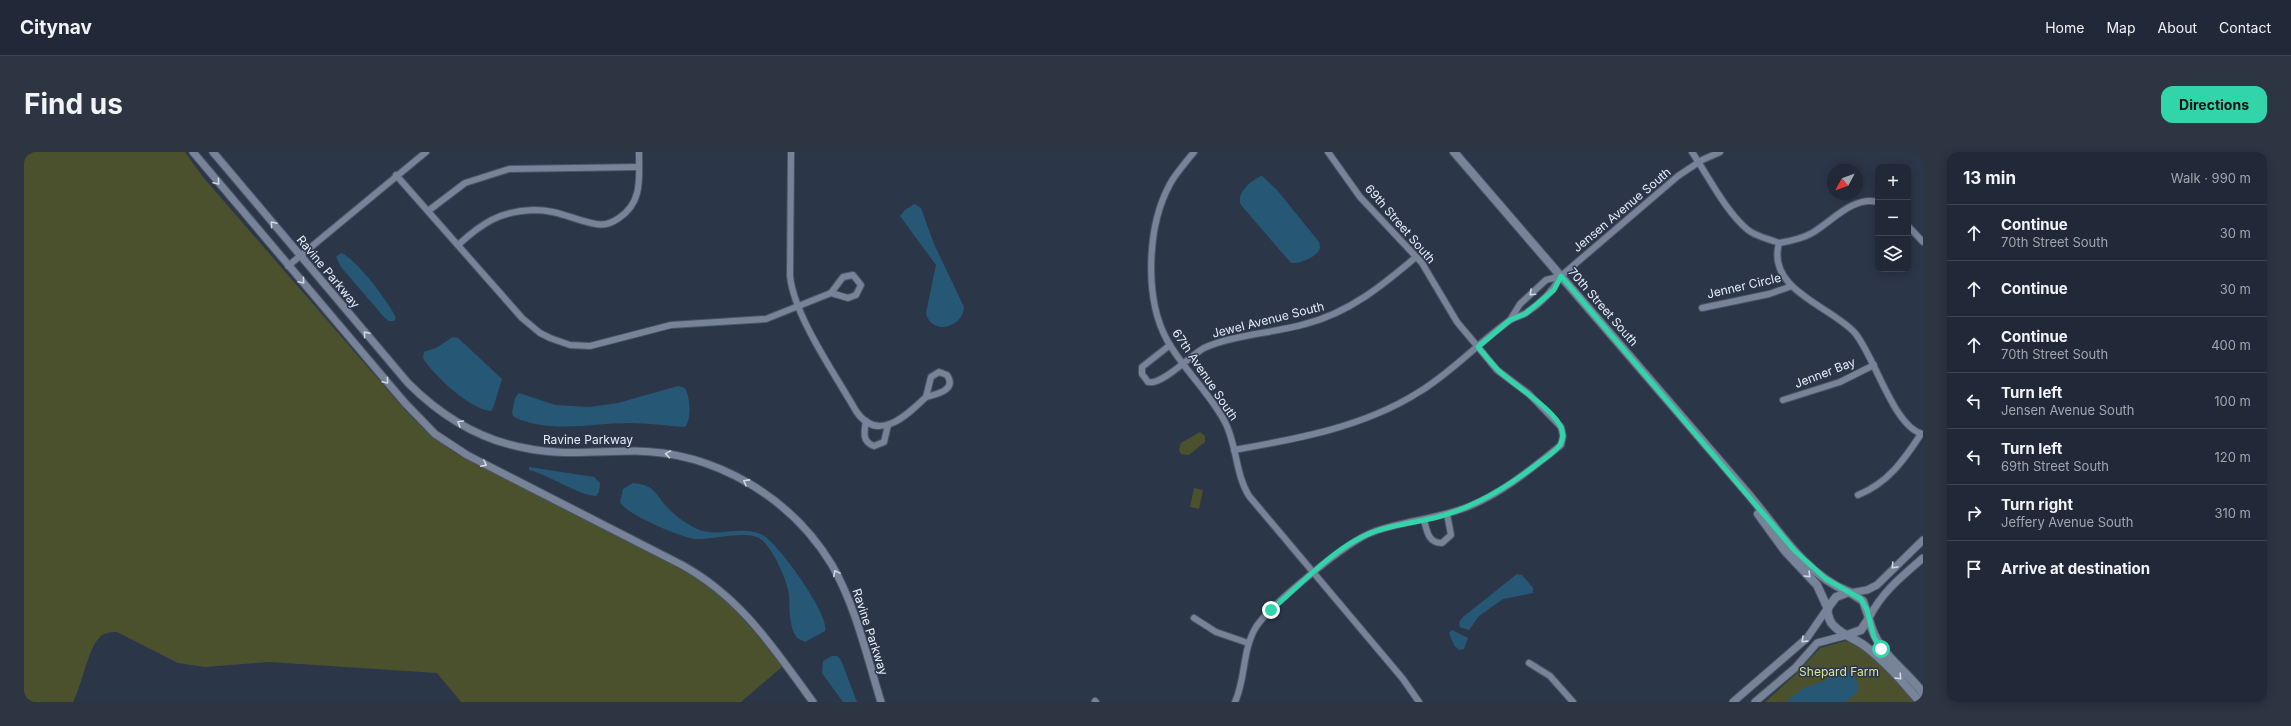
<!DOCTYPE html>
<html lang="en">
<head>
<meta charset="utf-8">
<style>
  :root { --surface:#212837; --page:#2d3442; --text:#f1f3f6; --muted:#a2a6ad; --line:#3e4452; --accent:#32d4a9 }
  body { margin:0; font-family:Inter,sans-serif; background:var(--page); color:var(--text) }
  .controls { position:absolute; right:12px; top:12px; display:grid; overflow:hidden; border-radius:8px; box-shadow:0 2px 10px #0003 }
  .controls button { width:36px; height:36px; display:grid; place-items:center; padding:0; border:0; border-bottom:1px solid var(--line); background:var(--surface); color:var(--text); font:20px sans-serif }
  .compass { position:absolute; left:1803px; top:12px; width:36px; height:36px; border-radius:50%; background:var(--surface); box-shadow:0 2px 10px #0003; rotate:229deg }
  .stop { position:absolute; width:12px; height:12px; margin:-9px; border:3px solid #32d4a9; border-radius:50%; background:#fff }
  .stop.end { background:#32d4a9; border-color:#fff; box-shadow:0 1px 4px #0008 }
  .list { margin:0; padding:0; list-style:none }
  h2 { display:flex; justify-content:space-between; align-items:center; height:52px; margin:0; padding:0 16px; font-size:17px }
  h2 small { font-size:13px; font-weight:400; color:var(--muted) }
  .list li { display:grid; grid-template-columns:26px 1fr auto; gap:12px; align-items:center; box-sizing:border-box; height:56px; padding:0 16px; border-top:1px solid var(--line) }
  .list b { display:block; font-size:15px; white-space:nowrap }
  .list p { margin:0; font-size:13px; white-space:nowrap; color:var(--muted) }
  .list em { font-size:13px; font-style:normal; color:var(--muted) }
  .icon { flex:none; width:22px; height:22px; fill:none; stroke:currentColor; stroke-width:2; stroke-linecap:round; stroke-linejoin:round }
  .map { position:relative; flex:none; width:1899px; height:550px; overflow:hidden; border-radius:12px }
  header { display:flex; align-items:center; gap:24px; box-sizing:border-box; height:56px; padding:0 20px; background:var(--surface); border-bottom:1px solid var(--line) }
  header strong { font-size:19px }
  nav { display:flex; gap:22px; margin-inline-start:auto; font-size:14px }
  .intro { display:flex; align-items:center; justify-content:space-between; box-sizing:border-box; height:96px; padding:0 24px }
  h1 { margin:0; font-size:28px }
  .button { padding:10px 18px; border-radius:12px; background:var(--accent); color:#111; font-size:14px; font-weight:700 }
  main { display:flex; gap:24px; padding:0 24px }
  aside { flex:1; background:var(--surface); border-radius:12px; box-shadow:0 2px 10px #0003 }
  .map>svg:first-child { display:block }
  .green { fill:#4b512c }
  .water { fill:#265875 }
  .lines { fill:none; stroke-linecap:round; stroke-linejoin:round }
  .minor-casing { stroke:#4b5364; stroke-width:8 }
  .tertiary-casing { stroke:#4b5364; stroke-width:9 }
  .secondary-casing { stroke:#4b5364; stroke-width:10 }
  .minor { stroke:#778399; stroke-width:6 }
  .tertiary { stroke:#778399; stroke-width:7 }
  .secondary { stroke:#778399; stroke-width:8 }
  .oneway { stroke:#d0d8e6 }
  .route { stroke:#32d4a9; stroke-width:5 }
  .labels { text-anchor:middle; stroke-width:3; stroke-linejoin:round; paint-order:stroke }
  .street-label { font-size:12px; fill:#e6edf9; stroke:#2c3649 }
  .park-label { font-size:12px; fill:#dae798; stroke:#2c3649 }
</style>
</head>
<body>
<header>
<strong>Citynav</strong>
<nav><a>Home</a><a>Map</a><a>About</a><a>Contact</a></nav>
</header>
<div class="intro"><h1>Find us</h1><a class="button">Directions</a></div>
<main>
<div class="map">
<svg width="1899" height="550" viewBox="0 0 1899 550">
  <rect width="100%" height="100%" fill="#2c3649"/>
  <g class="green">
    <path d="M0,0H161L179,25L381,258L405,282L431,301L653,415C700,440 726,473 758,515L717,550H437L413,521L245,510L181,515L167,513L154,511L93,480C87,480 79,481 75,486C64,497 58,533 49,550H0Z"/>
    <path d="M1176,280L1181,284V290L1165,303L1157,302L1155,298L1157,291Z"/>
    <path d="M1170,336L1179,338L1175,357L1166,355Z"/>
    <path d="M1821,489C1849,496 1873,528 1890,550H1741L1772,522L1796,496Z"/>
  </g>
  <g class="water">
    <path d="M1238,24L1253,38L1295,90L1296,96C1293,105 1276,112 1267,111L1217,53C1211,42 1228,27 1238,24Z"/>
    <path d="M890,52L897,56L910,92L940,155C939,176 907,184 902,161L912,113L876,64L881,58Z"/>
    <path d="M317,101C331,105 366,152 372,166L370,169H365L359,164L317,115L312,105Z"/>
    <path d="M429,185L434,186L478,227L469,256L467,259C446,257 410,224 399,206L400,200L412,196Z"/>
    <path d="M654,234L661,236C666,244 668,268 661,275C643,274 625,271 606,271C568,271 526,282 490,265L488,261L491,246L495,241L531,253L566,255L594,251Z"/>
    <path d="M505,315L570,325L576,331L575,340L572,344C554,343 525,323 505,318Z"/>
    <path d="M609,331C630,333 630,340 642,354C650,363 661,371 671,376C693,387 715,373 737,382C752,388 807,464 801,479L781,490L773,486C764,473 766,457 765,442C763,428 749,397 738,388C724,377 690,388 672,387C658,386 601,362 596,350L599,337Z"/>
    <path d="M1493,422L1498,423L1509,436V441L1479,447L1455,464L1445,478L1436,475L1435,470L1439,465Z"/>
    <path d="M1428,478L1444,486L1440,497L1435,498L1430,493L1425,481Z"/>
    <path d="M808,504H813L817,508L833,550H819L798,521L799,509Z"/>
    <path d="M1816,517C1827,516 1837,529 1834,540L1821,550H1762L1779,536L1800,529Z"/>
  </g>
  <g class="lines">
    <g class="minor-casing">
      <g id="minor">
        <path d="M767,0L766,124C770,164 811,222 832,259C854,292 883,263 902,245"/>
        <path d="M1170,0C1162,10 1152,21 1146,32C1123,74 1120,146 1143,188C1159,217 1185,240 1201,270C1213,293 1211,321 1225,344L1379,527L1395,550"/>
        <path d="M1668,0C1684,24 1702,60 1724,78C1733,85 1745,87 1755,91"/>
        <path d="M372,23L498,166L516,181L526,186L546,193L566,194L647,173L742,167L807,141"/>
        <path d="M404,59L441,31L485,17L615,15"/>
        <path d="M1884,74L1899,90"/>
        <path d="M1755,91C1742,138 1807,154 1831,181C1851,205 1870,276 1899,282"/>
        <path d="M1755,91C1767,89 1778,87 1788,81C1807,70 1830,43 1854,50"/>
        <path d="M434,93C458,71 476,59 510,58C535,58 549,68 572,72C581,74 588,71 595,66C619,50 615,26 615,0"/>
        <path d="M264,114L402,0"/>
        <path d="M829,123L837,133L832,143L824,146L807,141L819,125Z"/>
        <path d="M1678,156L1745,142L1768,134"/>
        <path d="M1486,168L1496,152L1522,128L1537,124"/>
        <path d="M1146,193L1118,215V222L1124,230C1137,234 1167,203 1180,196C1208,183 1250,181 1281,172C1325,161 1359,133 1392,105"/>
        <path d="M915,220L923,223C933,238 913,242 902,245L907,225Z"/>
        <path d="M1759,248L1816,230L1850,213"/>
        <path d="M842,269C840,280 838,290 850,294L860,290L864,273"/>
        <path d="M1210,298C1273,287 1340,275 1395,240C1428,220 1454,191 1485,169C1490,165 1497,164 1502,161C1516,152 1529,139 1537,124L1654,24L1678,8L1696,0"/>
        <path d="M1834,343C1864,331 1880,308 1897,282"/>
        <path d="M1400,368C1403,379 1404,391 1418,391L1427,383L1423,362"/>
        <path d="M1170,466L1192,480L1224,491"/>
        <path d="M1505,511L1526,524L1549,550"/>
        <path d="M1071,549L1072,550"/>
        <path d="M1211,550C1222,526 1218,498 1232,475C1247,452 1324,389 1349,380C1381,368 1415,367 1446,354C1480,340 1508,316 1537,293L1539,284L1537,275L1505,242L1473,218L1454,195L1433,170L1398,111L1336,45L1304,0"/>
      </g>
    </g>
    <g class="tertiary-casing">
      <g id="tertiary">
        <path d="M169,0L381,251L411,282L443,303L658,413C718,446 750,497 789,550"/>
        <path d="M189,0L384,231C416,263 456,288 501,296C538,304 574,299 611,299C691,300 767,345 808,413C832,455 843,505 857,550"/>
        <path d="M1826,441L1843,438L1853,433L1899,388"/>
        <path d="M1845,466C1857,441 1878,424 1899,406"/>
        <path d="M1709,550L1783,486L1803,457"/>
        <path d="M1731,550L1771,516L1793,491L1823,483"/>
      </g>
    </g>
    <g class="secondary-casing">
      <g id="secondary">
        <path d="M1430,0L1726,344C1755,379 1782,423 1825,440"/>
        <path d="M1734,362L1761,399L1793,433L1804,457"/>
        <path d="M1845,467C1853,502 1878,513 1899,541"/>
        <path d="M1823,483L1837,478L1845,466L1839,449L1825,440L1812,445L1803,457C1804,463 1805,470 1810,474C1818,483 1832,487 1841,494C1862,510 1879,530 1896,550"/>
      </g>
    </g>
    <use href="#minor" class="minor"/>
    <use href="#tertiary" class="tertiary"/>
    <use href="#secondary" class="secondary"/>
  </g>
  <defs><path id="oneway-chevron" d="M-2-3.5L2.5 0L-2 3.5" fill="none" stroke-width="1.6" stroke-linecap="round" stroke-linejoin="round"/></defs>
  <g class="oneway">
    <use href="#oneway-chevron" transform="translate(193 30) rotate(50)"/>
    <use href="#oneway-chevron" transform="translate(249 72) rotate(-130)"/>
    <use href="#oneway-chevron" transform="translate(278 129) rotate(50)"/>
    <use href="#oneway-chevron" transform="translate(1508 141) rotate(137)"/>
    <use href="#oneway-chevron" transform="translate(342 182) rotate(-131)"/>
    <use href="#oneway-chevron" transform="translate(362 229) rotate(50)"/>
    <use href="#oneway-chevron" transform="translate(436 271) rotate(-150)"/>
    <use href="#oneway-chevron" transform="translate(644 302) rotate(-171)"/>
    <use href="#oneway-chevron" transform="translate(460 312) rotate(27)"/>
    <use href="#oneway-chevron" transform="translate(722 330) rotate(-151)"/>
    <use href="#oneway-chevron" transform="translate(1870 414) rotate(133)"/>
    <use href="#oneway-chevron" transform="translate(812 421) rotate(-118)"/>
    <use href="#oneway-chevron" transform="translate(1784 423) rotate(46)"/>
    <use href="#oneway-chevron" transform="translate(1780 488) rotate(136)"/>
    <use href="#oneway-chevron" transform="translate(1875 525) rotate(47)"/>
  </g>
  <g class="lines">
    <path class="route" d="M1247,458C1273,436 1305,402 1334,387C1357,374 1384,372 1410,366C1450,356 1484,335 1516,310C1528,301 1542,294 1538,278C1533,259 1488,232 1474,218C1467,211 1461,203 1454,195L1486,168L1501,162L1530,138L1537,124L1771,399L1802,427L1837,447L1843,458L1850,485L1857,497"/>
  </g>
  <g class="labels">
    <g class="street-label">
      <text transform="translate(1598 58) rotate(-40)" y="4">Jensen Avenue South</text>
      <text transform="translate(1376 72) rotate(49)" y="4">69th Street South</text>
      <text transform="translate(304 120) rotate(50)" y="4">Ravine Parkway</text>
      <text transform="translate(1720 134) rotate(-13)" y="4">Jenner Circle</text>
      <text transform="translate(1579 155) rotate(49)" y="4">70th Street South</text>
      <text transform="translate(1244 168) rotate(-14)" y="4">Jewel Avenue South</text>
      <text transform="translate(1801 221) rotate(-21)" y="4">Jenner Bay</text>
      <text transform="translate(1181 223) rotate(56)" y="4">67th Avenue South</text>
      <text x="564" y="292">Ravine Parkway</text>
      <text transform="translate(846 480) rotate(72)" y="4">Ravine Parkway</text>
    </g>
    <g class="park-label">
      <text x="1815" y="524">Shepard Farm</text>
    </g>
  </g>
</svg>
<div class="controls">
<button>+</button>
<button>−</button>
<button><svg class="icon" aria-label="layers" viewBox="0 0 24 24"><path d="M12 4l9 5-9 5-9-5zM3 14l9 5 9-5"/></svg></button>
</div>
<svg class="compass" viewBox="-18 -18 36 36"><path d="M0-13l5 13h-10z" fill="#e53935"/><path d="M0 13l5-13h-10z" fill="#a2a6ad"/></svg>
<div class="stop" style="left:1857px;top:497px"></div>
<div class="stop end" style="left:1247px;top:458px"></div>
</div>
<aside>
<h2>13 min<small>Walk · 990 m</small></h2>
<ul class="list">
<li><svg class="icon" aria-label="ahead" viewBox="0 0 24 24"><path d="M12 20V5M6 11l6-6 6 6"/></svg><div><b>Continue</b><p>70th Street South</p></div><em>30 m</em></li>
<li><svg class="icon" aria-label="ahead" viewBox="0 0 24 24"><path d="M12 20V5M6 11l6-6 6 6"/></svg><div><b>Continue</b></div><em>30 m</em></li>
<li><svg class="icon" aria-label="ahead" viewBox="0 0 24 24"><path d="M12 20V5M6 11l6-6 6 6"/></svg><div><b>Continue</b><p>70th Street South</p></div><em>400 m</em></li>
<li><svg class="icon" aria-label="left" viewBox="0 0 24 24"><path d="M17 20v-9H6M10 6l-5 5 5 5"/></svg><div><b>Turn left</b><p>Jensen Avenue South</p></div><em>100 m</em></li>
<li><svg class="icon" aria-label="left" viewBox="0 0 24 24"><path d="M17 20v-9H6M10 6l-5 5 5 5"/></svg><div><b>Turn left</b><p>69th Street South</p></div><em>120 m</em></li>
<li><svg class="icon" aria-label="right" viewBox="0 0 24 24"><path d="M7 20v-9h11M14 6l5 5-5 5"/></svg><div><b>Turn right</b><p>Jeffery Avenue South</p></div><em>310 m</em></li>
<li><svg class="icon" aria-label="arrive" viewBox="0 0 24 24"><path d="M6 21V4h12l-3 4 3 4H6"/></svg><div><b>Arrive at destination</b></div></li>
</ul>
</aside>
</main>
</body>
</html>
